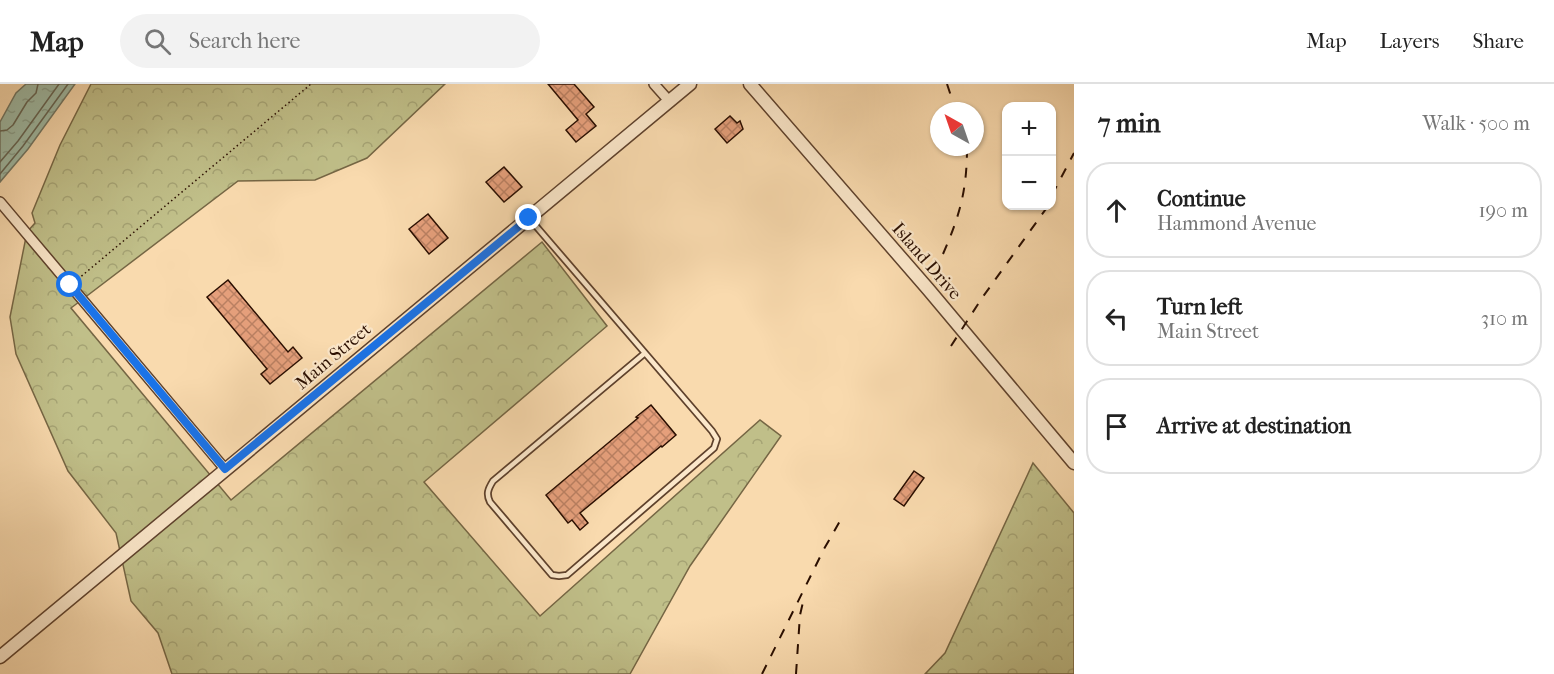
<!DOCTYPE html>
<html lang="en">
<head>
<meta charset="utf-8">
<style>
  :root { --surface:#fff; --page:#f2f2f2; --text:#222; --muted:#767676; --line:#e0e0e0 }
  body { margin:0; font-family:"IM FELL French Canon",serif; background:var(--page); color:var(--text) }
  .controls { position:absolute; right:18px; top:18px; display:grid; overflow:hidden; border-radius:12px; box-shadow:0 2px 4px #0004 }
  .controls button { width:54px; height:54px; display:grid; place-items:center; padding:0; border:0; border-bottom:2px solid var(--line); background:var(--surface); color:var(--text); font:30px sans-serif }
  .compass { position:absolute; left:930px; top:18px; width:54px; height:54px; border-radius:50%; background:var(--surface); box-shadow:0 2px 4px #0004; rotate:320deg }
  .stop { position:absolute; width:18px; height:18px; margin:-14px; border:4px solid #1a73e8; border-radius:50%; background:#fff }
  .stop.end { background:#1a73e8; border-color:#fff; box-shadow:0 2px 6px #0008 }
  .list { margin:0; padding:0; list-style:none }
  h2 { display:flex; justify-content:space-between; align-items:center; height:78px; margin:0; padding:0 24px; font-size:26px }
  h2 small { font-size:20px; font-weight:400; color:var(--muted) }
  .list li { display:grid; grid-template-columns:39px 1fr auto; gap:18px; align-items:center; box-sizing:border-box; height:96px; margin:0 12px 12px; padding:0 12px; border:2px solid var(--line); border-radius:24px }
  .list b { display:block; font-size:22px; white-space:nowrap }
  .list p { margin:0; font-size:20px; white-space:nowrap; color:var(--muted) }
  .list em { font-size:20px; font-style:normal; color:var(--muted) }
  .icon { flex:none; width:33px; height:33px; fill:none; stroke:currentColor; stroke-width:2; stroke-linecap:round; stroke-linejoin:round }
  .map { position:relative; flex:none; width:1074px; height:590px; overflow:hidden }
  header { display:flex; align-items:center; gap:36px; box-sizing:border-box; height:84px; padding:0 30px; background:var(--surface); border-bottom:2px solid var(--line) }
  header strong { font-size:28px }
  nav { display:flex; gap:33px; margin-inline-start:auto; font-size:21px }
  .search { width:420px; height:54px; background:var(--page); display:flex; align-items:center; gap:15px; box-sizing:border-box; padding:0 21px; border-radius:33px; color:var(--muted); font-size:22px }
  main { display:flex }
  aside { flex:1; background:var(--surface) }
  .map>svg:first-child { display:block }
  .forest { fill:url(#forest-crowns); stroke:#756644; stroke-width:1.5 }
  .water { fill:url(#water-ripples); stroke:#707664; stroke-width:1.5 }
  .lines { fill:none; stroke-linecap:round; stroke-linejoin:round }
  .shore { stroke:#646453; stroke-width:1.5 }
  .building { fill:url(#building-cross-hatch); stroke:#2a0e00; stroke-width:1.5 }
  .service-casing { stroke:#5e412c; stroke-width:8 }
  .minor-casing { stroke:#5e412c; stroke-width:12 }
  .tertiary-casing { stroke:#5e412c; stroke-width:15 }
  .path { stroke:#2a0e00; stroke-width:1.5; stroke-dasharray:1.5 3; stroke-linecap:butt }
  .service { stroke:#fbe7ca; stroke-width:4.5 }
  .minor { stroke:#fbe7ca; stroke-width:9 }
  .tertiary { stroke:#fbe7ca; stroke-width:12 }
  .rail { stroke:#2a0e00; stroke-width:2; stroke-dasharray:10 10; stroke-linecap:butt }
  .route { stroke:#1a73e8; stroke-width:8 }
  .labels { text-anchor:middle; stroke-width:4.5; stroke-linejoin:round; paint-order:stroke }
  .street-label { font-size:18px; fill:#2a0e00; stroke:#fbe7ca }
</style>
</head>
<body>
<header>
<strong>Map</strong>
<div class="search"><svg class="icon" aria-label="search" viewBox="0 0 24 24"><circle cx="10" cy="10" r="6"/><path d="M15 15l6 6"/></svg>Search here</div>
<nav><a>Map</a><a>Layers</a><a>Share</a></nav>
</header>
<main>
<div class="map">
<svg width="1074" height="590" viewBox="0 0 1074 590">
  <defs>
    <pattern id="forest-crowns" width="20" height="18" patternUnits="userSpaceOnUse" patternTransform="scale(1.5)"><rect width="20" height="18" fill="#c0bf89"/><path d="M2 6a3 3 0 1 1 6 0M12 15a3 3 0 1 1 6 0" fill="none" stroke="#a5a374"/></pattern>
    <pattern id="water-ripples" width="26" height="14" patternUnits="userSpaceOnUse" patternTransform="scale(1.5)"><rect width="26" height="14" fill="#9fbba6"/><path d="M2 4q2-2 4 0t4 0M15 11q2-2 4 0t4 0" fill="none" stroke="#89a08d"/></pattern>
    <pattern id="building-cross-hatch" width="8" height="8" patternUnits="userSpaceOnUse" patternTransform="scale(1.5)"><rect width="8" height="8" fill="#e59f7b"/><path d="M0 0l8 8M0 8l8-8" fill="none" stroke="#ba8062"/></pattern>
  </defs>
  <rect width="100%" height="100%" fill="#f9daae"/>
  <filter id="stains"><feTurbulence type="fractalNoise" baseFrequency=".00333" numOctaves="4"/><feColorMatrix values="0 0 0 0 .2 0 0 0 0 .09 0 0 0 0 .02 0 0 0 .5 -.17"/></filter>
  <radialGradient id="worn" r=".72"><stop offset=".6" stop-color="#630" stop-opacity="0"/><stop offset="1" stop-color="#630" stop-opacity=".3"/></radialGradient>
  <g class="forest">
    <path d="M91,0H445L367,74L315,96L238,97L71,224L231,416L542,158L607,242L424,398L540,532L760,336L781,352L690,482L630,590H172L158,549L131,517L116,449L68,387L16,270L10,233L27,148L35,139L32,129L60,61Z"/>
    <path d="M1033,379L1074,429V590H925L945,569Z"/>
  </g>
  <path class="water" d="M26,0H75L28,65L0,98V38L16,9Z"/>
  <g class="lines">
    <g class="shore">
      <path d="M0,47L7,46L13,41L27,18L36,9L38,0"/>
      <path d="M0,78L18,57L59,0"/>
      <path d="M0,90L23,62L68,0"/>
    </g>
  </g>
  <g class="building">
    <path d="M548,0H574L594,23L586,30L596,42L576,58L566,46L578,36Z"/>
    <path d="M730,32L737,39L740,37L743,45L727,59L715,45Z"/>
    <path d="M504,83L522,103L504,118L486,98Z"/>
    <path d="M428,130L448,154L429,170L409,145Z"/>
    <path d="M228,196L288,268L293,263L302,274L270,300L261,290L267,285L207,213Z"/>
    <path d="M651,321L676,351L662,363L661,362L580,429L588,439L580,446L572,436L568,439L546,411L638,334L636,333Z"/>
    <path d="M914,387L924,394L904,422L894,415Z"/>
  </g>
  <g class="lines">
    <g class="service-casing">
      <path id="service" d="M529,134L712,347L717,355L714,364L567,491L559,492L552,491L490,418C486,410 488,405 493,397L645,269"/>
    </g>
    <g class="minor-casing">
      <g id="minor">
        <path d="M654,0L670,18"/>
        <path d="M0,118L225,385"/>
      </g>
    </g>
    <g class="tertiary-casing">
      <g id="tertiary">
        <path d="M750,0L928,205L1074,379"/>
        <path d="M0,573L690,0"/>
      </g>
    </g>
    <path class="path" d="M78,195L311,0"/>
    <use href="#service" class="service"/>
    <use href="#minor" class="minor"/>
    <use href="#tertiary" class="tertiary"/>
    <g class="rail">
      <path d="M947,0L956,27"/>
      <path d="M1052,111L1074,69"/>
      <path d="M943,170C960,131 967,106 967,63"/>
      <path d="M951,262L982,214L1048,122"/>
      <path d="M762,590L824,465L840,437"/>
      <path d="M796,590L800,531L803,518"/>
    </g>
  </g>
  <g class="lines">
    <path class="route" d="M70,201L225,385L529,134"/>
  </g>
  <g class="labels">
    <g class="street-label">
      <text transform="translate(927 177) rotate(49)" y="6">Island Drive</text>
      <text transform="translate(333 272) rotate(-40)" y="6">Main Street</text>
    </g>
  </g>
  <rect width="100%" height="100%" filter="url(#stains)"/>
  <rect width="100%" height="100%" fill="url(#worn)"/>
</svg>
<div class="controls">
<button>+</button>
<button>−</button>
</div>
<svg class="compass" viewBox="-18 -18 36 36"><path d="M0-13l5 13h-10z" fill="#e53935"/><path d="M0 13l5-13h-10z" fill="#767676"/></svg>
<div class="stop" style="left:70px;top:201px"></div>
<div class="stop end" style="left:529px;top:134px"></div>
</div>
<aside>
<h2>7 min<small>Walk · 500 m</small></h2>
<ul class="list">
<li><svg class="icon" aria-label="ahead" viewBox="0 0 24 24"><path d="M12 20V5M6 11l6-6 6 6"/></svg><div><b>Continue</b><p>Hammond Avenue</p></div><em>190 m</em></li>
<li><svg class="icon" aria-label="left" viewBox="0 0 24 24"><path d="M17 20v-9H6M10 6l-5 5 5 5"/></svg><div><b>Turn left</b><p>Main Street</p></div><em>310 m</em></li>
<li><svg class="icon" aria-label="arrive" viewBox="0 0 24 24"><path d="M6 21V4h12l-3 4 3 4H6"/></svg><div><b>Arrive at destination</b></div></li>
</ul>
</aside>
</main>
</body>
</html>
